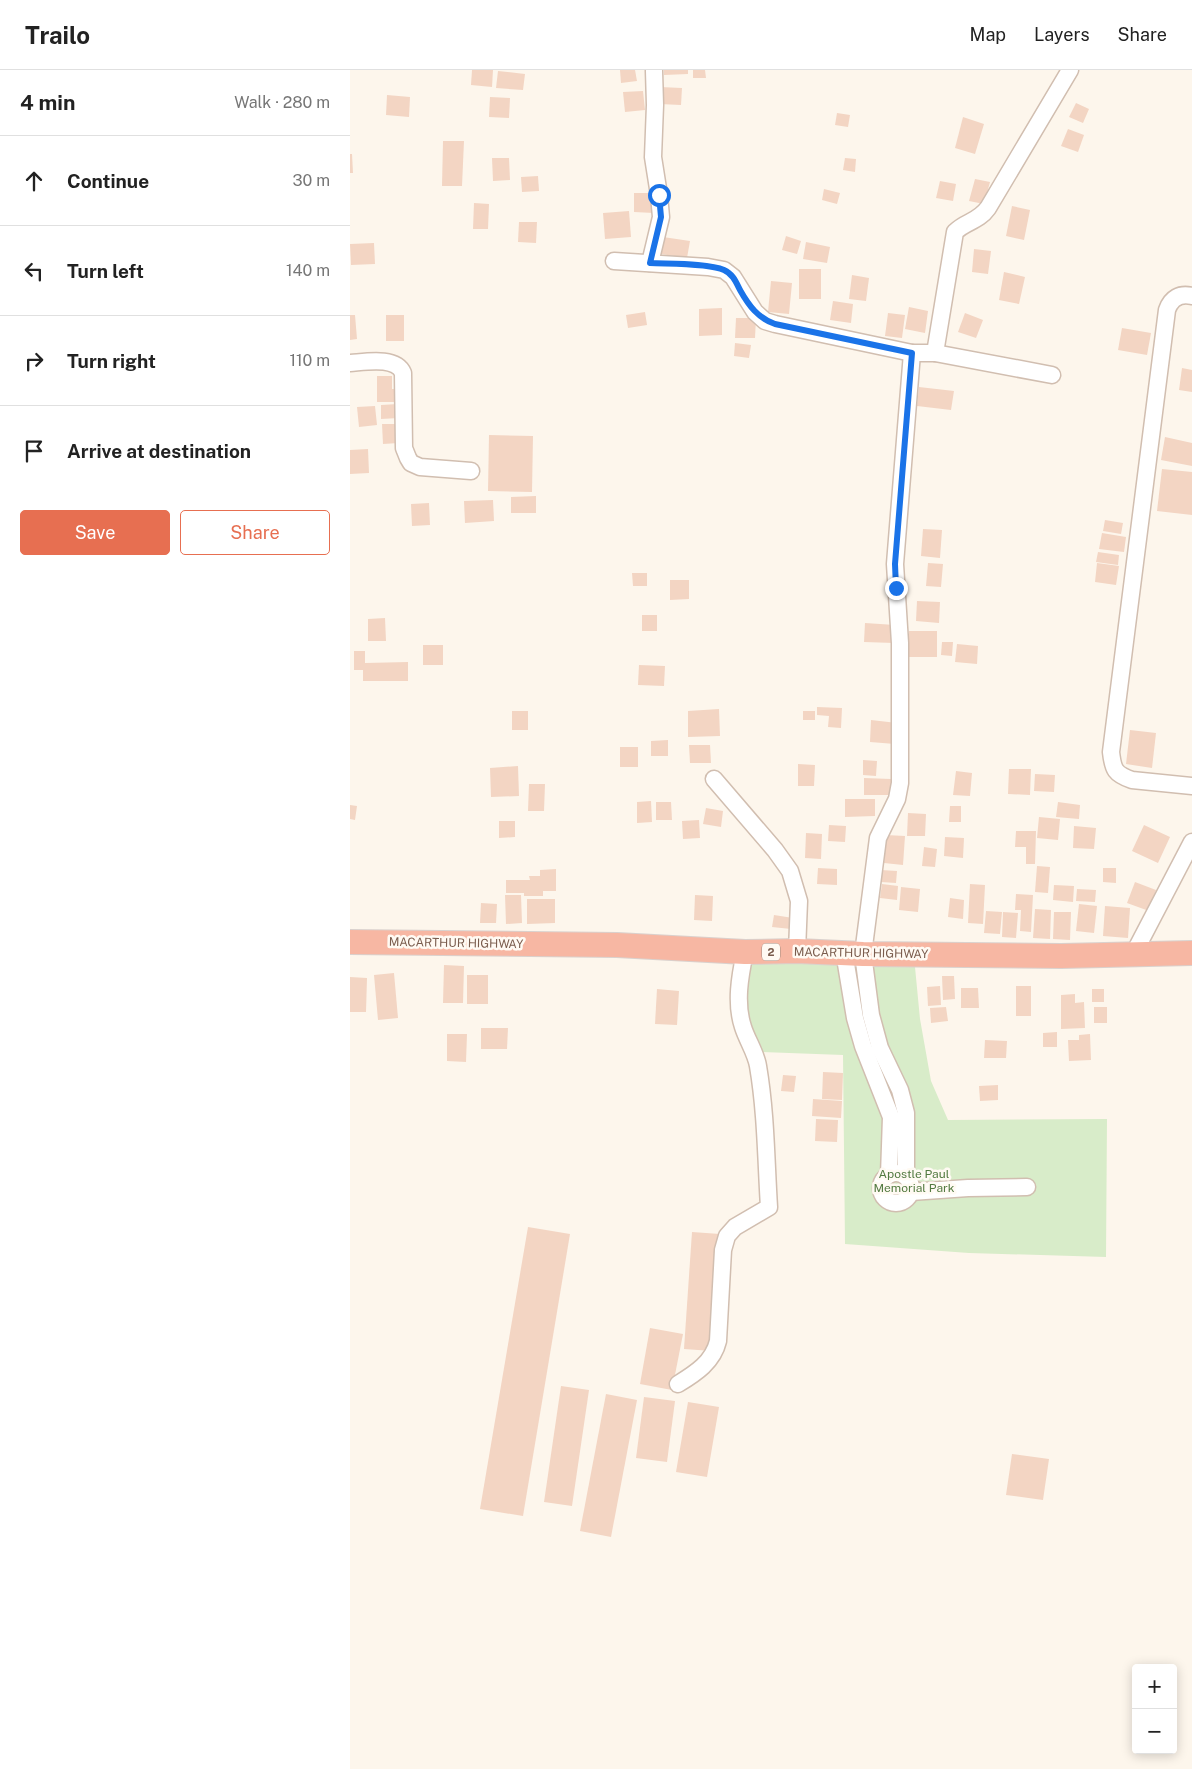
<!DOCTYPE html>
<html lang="en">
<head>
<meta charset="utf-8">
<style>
  :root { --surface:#fff; --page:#f2f2f2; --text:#222; --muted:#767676; --line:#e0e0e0; --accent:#e76f51 }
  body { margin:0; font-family:"Public Sans",sans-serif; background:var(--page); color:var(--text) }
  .controls { position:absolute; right:15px; bottom:15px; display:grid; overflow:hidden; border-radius:5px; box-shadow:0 2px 12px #0003 }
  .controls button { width:45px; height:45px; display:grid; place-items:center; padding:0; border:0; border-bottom:1px solid var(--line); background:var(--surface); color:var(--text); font:25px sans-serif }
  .stop { position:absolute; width:15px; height:15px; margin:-11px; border:4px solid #1a73e8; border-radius:50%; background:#fff }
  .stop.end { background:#1a73e8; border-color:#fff; box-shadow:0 1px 5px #0008 }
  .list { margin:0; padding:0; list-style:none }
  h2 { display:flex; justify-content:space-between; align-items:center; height:65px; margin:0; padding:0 20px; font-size:21px }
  h2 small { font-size:16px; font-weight:400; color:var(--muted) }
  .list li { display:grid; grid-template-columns:32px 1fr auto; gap:15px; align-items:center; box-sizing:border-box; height:90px; padding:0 20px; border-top:1px solid var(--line) }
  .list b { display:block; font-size:19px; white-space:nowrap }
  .list em { font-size:16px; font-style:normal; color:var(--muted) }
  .actions { display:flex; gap:10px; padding:15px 20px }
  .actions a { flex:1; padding:11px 0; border:1px solid var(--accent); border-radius:5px; text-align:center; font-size:18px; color:var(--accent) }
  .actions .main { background:var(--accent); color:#fff }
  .icon { flex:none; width:28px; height:28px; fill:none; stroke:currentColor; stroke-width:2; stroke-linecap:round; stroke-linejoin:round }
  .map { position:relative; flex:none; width:842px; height:1699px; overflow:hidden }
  header { display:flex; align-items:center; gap:30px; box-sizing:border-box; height:70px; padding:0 25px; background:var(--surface); border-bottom:1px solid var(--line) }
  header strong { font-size:24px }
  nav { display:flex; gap:28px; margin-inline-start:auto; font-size:18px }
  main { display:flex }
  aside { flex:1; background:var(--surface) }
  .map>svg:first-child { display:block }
  .green { fill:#d8ecc9 }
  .building { fill:#f3d5c3 }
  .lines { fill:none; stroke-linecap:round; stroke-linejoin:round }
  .minor-casing { stroke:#d1beb0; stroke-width:19 }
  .highway-casing { stroke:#dad1cd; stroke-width:26 }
  .minor { stroke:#fff; stroke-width:16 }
  .highway { stroke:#f7b7a3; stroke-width:24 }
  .route { stroke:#1a73e8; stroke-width:6 }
  .labels { text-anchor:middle; stroke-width:5; stroke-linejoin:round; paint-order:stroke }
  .shield { fill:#fffaf3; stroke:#a28b7f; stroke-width:1 }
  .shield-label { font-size:11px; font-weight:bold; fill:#7a5c4d }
  .street-label { font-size:12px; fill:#7a5c4d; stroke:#fffaf3 }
  .park-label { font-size:12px; fill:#537a41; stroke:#fffaf3 }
</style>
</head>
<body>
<header>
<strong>Trailo</strong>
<nav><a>Map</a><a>Layers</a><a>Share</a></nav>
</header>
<main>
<aside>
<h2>4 min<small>Walk · 280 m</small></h2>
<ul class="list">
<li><svg class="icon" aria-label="ahead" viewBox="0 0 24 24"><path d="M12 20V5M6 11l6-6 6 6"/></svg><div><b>Continue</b></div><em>30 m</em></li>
<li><svg class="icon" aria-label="left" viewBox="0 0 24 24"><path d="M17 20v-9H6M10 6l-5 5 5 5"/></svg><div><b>Turn left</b></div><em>140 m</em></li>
<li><svg class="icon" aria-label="right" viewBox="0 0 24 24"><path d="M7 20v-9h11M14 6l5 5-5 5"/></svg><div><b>Turn right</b></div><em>110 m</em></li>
<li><svg class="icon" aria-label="arrive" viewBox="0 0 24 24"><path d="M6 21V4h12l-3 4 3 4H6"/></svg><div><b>Arrive at destination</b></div></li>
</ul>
<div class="actions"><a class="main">Save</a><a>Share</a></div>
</aside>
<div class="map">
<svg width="842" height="1699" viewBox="0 0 842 1699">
  <rect width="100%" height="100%" fill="#fdf6ec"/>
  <path class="green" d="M472,893L565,897L570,949L581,1011L598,1050L757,1049L756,1187L619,1183L495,1174L493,985L409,982L393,946L394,894Z"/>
  <g class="building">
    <path d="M122,0H143L142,17L121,15Z"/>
    <path d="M270,0H285L287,11L271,13Z"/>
    <path d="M314,0H338V4L314,5Z"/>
    <path d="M343,0H355L356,8H343Z"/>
    <path d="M148,1L175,4L173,20L146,18Z"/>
    <path d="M310,17L332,18L331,35L309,34Z"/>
    <path d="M293,21L295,40L275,42L273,22Z"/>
    <path d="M37,25L60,27L59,47L36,45Z"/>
    <path d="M140,27L160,28L159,48L139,47Z"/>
    <path d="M726,33L739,39L733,53L719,47Z"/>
    <path d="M487,43L500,45L498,57L485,55Z"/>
    <path d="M613,47L634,54L625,84L605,78Z"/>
    <path d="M718,59L734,65L728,82L711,76Z"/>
    <path d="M93,71H114L112,116H92Z"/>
    <path d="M0,84H2L3,103H0Z"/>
    <path d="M142,88H159L160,110L143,111Z"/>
    <path d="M495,88L506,89L505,102L493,100Z"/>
    <path d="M188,106L189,121L172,122L171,107Z"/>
    <path d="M625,109L640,112L634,134L619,131Z"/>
    <path d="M590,111L606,114L603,131L586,128Z"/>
    <path d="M474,119L490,123L487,134L472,130Z"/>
    <path d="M284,123H304V143L284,142Z"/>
    <path d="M124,133L139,134L138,159H123Z"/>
    <path d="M662,136L680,140L674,170L656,166Z"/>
    <path d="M279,141L281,167L255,169L253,143Z"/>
    <path d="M169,152H187L186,173L168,172Z"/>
    <path d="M436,166L451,171L447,184L432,180Z"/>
    <path d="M313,167L340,171L337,188L311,184Z"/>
    <path d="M456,172L480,177L477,193L453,189Z"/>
    <path d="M24,173L25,194L1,195L0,174Z"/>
    <path d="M624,179L641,181L638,204L622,202Z"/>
    <rect x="449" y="199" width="22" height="30"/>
    <path d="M654,202L675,207L669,234L649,230Z"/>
    <path d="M502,205L519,208L516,231L499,229Z"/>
    <path d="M421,211L442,213L439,244L418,242Z"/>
    <path d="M483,231L503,234L501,253L480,250Z"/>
    <path d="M559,237L578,241L575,263L555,259Z"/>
    <path d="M372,238V265L349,266V239Z"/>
    <path d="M295,242L297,255L278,258L276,245Z"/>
    <path d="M538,243L555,245L552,268L535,266Z"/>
    <path d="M615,243L633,250L626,268L608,262Z"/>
    <path d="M0,245H5L7,269L0,270Z"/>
    <rect x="36" y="245" width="18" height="26"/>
    <path d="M386,248H406L405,268H385Z"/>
    <path d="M772,258L801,263L797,285L768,280Z"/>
    <path d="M385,273L401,275L399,288L384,286Z"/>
    <path d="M832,298L842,300V322L829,320Z"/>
    <path d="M27,306H42V319H50L49,332H27Z"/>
    <path d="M569,317L604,321L601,340L567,336Z"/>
    <path d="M48,334L49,348L31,349V335Z"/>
    <path d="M25,336L27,355L9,357L7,337Z"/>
    <path d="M32,354H48L49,373L33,374Z"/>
    <path d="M139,365L183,366L182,422L138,421Z"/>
    <path d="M815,367L842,373V396L811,390Z"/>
    <path d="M18,379L19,403L0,404V380Z"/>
    <path d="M812,399L842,402V445L807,441Z"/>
    <path d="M186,426V443H161V427Z"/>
    <path d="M143,430L144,451L115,453L114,431Z"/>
    <path d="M79,433L80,455L62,456L61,434Z"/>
    <path d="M755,450L773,453L771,464L753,461Z"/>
    <path d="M573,459L592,460L590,488L571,486Z"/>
    <path d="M752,463L776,467L774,482L749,479Z"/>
    <path d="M748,482L769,485L768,495L746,492Z"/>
    <path d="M578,493L593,494L591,517L576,516Z"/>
    <path d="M747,493L769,496L766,515L745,512Z"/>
    <path d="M282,503H297V516H283Z"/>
    <path d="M320,510H339V529L320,530Z"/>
    <path d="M567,531L590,532L589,553L566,551Z"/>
    <rect x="292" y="545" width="15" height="16"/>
    <path d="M35,548L36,571H18V549Z"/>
    <path d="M515,553L545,555L544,573L514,572Z"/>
    <rect x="559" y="561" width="28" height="26"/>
    <path d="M592,572H603L602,586L591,585Z"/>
    <path d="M607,574L628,576L627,594L605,592Z"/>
    <rect x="73" y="575" width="20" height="20"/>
    <path d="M4,581H15V593L58,592V611H13V600H4Z"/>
    <path d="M289,595L315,596L314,616L288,615Z"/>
    <path d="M467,637L492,638L491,658L478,657L479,646L467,645Z"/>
    <path d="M369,639L370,666L338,667V641Z"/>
    <rect x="162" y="641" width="16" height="19"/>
    <rect x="453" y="641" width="12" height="9"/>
    <path d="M521,650L547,653L545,674L520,672Z"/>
    <path d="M780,660L806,663L802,698L776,694Z"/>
    <path d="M318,670V686H301V671Z"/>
    <path d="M339,675H360L361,693H340Z"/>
    <rect x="270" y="677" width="18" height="20"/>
    <path d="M513,690L527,691L526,706L513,705Z"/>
    <path d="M448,694L465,695L464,716H448Z"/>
    <path d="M168,696L169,726L141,727L140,698Z"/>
    <path d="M659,699H681L680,725L658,724Z"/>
    <path d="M606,701L622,703L620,726L603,725Z"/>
    <path d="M685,704L705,705L704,722L684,721Z"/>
    <path d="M514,708L541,709V725H514Z"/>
    <path d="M179,714H195L194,741H178Z"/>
    <path d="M495,729H525V746L495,747Z"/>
    <path d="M301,731L302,752L287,753V732Z"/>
    <path d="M306,732H321L322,750H306Z"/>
    <path d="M708,732L730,735L729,749L706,747Z"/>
    <path d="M0,735L7,736L5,750L0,749Z"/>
    <path d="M600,736H611V752H599Z"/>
    <path d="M356,738L373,741L371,757L353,754Z"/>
    <path d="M558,743L576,744L575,766H557Z"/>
    <path d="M689,747L710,749L708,770L687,768Z"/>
    <path d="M349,750L350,768L333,769L332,751Z"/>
    <path d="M149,751H165V767L149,768Z"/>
    <path d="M479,755L496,756L495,772L478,771Z"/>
    <path d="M794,755L820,767L808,793L782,781Z"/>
    <path d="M724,756L746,758L744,779L723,778Z"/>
    <path d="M666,761H686L685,794H676V777H665Z"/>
    <path d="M456,763L472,764L471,789L455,788Z"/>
    <path d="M536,765L555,766L553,795L534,793Z"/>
    <path d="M595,767L614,768L613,788L594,786Z"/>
    <path d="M574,777L587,779L585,797L572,796Z"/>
    <path d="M687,796L700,797L698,823L685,822Z"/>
    <path d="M468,798L487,799V815L467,814Z"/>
    <path d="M753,798H766V813L753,812Z"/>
    <path d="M206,799V821H193V826H174V823H156V810H180L179,806H190V800Z"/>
    <path d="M531,800L547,801L546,813L531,812Z"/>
    <path d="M785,812L806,820L799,841L777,833Z"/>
    <path d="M532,814L548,816L547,830L530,828Z"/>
    <path d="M620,814L635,815L633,854L618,853Z"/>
    <path d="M704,815L724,816L723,832L703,830Z"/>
    <path d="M551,817L570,819L568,842L549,840Z"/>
    <path d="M727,819L746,820L745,832L726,831Z"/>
    <path d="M666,824L683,825L681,862L670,861L671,840H665Z"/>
    <path d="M155,825H171L172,853L156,854Z"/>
    <path d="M345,825L363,826L362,851L344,850Z"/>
    <path d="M600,828L614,830L613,849L598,847Z"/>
    <path d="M177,829H205V853L177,854Z"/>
    <path d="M131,833L147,834L146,853H130Z"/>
    <path d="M729,834L747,836L744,863L726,861Z"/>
    <path d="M755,836L780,838L778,868L753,866Z"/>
    <path d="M685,839L701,840L700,869L683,868Z"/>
    <path d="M636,841L652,842L650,864L634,863Z"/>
    <path d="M653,842L668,843L666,868L652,867Z"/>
    <path d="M704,842H721L720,870L703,869Z"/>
    <path d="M424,845L443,848L441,859L422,857Z"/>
    <path d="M94,895L114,896L113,933H93Z"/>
    <path d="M44,903L48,948L28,950L24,905Z"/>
    <rect x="117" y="905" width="21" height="29"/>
    <path d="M592,906H604L605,929L593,930Z"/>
    <path d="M0,907L17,908L16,942H0Z"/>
    <path d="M590,916L591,935L578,936L577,917Z"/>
    <rect x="666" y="916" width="15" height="30"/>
    <path d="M611,918H628L629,938H611Z"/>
    <path d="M307,919L329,921L327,955L305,954Z"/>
    <rect x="742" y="919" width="12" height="13"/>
    <path d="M725,924V933L734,932L735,958L711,959V925Z"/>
    <path d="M596,937L598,951L581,953L580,938Z"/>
    <rect x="744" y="937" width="13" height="16"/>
    <path d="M131,958H158L157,979H131Z"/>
    <path d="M707,962V977H693V963Z"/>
    <path d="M97,964H117L116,992L97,991Z"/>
    <path d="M740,964L741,990L719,991L718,970H729V965Z"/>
    <path d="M635,970L657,971L656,988H634Z"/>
    <path d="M473,1002L493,1003L492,1030L472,1029Z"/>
    <path d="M433,1005L446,1006L444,1022L431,1021Z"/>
    <path d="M648,1015V1030L630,1031L629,1016Z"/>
    <path d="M463,1029L492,1031L491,1048L462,1046Z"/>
    <path d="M466,1049L488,1050L487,1072L465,1071Z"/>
    <path d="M178,1157L220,1164L173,1446L130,1439Z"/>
    <path d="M342,1162L370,1164L362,1281L334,1279Z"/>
    <path d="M300,1258L333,1264L322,1320L290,1314Z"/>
    <path d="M211,1316L239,1320L222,1436L194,1432Z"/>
    <path d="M256,1324L287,1330L261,1467L230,1461Z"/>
    <path d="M294,1327L325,1331L317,1392L286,1388Z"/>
    <path d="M338,1332L369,1337L357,1407L326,1402Z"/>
    <path d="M662,1384L699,1389L693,1430L656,1425Z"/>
  </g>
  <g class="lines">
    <g class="minor-casing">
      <g id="minor">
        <path d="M264,191L358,197L374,200L383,207L405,242L415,251L425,254L562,283"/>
        <path d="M300,193L311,147L309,125L303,87L305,35L304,1"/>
        <path d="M842,226C830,223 821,228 817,240L761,682C763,700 765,704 782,710L842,716"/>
        <path d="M585,283L702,305"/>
        <path d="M0,293C15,292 46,286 53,303L54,378L58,388L61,393L70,397L121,401"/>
        <path d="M364,709L425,780L440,801L449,831L447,881"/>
        <path d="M494,882L505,948L513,976L541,1047L539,1105"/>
        <path d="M783,885L842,772"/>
        <circle cx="546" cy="1118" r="15"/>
        <path d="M556,1106V1043L550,1020L530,978L521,945L513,884L528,768L547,729L550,713V573L545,494L562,283H585L605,162C616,151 628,152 638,138L720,0"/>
        <path d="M561,1122L618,1118L677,1117"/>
        <path d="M328,1314C346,1303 363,1292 368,1271L373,1180L377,1166L385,1157L419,1137C416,1090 416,1043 408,996C406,983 397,970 393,957C385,933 390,906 395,882"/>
      </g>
    </g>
    <g class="highway-casing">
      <path id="highway" d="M0,872L267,875L395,882L447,881L513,884L711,886L842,883"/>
    </g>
    <use href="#minor" class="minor"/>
    <use href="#highway" class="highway"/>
  </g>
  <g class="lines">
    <path class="route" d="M309,125L311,147L300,193C318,194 359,193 374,200C383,204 386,212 390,220C399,236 408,248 425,254L562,283L545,494L546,518"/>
  </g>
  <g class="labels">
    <rect class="shield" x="412" y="873.5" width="18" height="17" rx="4"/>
    <g class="shield-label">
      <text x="421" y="886">2</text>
    </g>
    <g class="street-label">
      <text transform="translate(106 873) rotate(1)" y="4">MACARTHUR HIGHWAY</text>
      <text transform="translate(511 883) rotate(1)" y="4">MACARTHUR HIGHWAY</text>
    </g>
    <g class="park-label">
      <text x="564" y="1108">Apostle Paul<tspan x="564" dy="14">Memorial Park</tspan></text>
    </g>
  </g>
</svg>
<div class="controls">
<button>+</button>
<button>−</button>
</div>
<div class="stop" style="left:309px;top:125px"></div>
<div class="stop end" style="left:546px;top:518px"></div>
</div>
</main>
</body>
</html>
